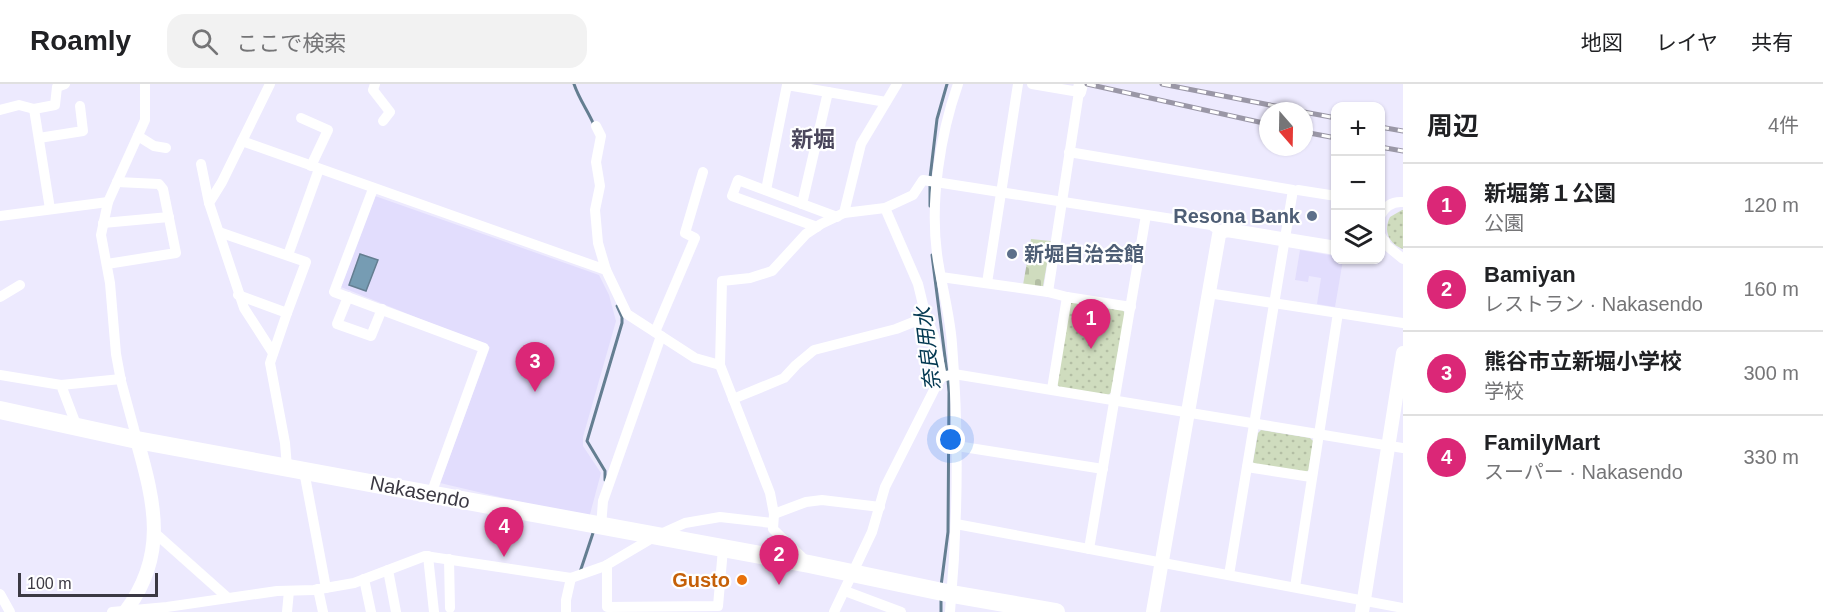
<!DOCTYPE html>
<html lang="ja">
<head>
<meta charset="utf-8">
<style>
  :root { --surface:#fff; --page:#f2f2f2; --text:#202124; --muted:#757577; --line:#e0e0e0; --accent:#db2777 }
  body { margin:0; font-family:Arial,"Noto Sans JP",sans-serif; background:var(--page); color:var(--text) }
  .controls { position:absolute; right:18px; top:18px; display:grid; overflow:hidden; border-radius:12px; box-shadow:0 2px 4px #0004 }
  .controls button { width:54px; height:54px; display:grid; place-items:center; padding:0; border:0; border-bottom:2px solid var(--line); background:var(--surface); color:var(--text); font:30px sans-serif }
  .compass { position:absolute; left:1259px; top:18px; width:54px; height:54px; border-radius:50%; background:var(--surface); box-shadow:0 2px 4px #0004; rotate:160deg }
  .scale { position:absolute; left:18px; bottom:15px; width:140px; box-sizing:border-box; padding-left:6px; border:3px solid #3b3943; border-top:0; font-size:16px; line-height:21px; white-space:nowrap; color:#3b3943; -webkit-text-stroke:4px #fff; paint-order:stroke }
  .you { position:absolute; left:951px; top:356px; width:21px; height:21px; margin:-15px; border:4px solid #fff; border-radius:50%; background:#1a73e8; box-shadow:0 0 0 9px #1a73e833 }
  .badge { display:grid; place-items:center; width:39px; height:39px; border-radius:50%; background:var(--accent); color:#fff; font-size:20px; font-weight:700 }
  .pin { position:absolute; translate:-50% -50px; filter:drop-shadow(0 2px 3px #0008) }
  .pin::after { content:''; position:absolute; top:32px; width:21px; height:18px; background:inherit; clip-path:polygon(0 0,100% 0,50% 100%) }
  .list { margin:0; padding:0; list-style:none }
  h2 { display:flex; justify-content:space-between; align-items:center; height:78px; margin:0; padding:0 24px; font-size:26px }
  h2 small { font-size:20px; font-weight:400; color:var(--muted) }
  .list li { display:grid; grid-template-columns:39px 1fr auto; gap:18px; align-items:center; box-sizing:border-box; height:84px; padding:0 24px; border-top:2px solid var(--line) }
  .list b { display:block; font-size:22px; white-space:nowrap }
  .list p { margin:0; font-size:20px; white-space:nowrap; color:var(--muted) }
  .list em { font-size:20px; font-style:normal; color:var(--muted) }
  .icon { flex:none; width:33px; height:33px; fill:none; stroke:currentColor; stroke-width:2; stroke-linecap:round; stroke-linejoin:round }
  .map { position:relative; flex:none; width:1403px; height:528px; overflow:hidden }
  header { display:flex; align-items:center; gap:36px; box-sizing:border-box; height:84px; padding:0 30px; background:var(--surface); border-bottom:2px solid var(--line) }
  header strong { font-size:28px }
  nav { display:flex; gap:33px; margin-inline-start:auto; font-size:21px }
  .search { width:420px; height:54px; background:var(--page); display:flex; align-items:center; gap:15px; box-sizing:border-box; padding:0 21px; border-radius:18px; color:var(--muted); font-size:22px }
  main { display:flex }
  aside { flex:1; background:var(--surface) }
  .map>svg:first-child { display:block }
  .built { fill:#e2ddfd }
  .grass { fill:url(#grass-dots) }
  .cemetery { fill:url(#cemetery-stones) }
  .water { fill:#769cb3; stroke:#647e91; stroke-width:1.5 }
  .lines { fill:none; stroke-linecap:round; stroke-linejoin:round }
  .stream { stroke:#647e91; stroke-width:3 }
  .street { stroke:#fff; stroke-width:10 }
  .secondary { stroke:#fff; stroke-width:14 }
  .highway { stroke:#fff; stroke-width:18 }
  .rail-casing { stroke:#9a97a6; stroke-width:5 }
  .rail { stroke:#fff; stroke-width:3; stroke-dasharray:9; stroke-linecap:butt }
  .service-dot { fill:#5c6f8a; stroke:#fff; stroke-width:2 }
  .food-dot { fill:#e8710a; stroke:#fff; stroke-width:2 }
  .labels { text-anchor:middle; stroke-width:4.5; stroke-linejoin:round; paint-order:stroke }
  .service-label { font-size:20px; font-weight:bold; fill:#4e5e75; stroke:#fff; text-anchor:end }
  .street-label { font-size:20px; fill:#3b3943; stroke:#fff }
  .food-label { font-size:20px; font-weight:bold; fill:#c56008; stroke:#fff; text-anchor:end }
  .water-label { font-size:21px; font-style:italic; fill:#033851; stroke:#fff }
  .quarter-label { font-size:22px; font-weight:bold; fill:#4b475c; stroke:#fff }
</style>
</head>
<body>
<header>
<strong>Roamly</strong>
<div class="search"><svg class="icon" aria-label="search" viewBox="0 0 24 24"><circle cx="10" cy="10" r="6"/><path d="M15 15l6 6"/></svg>ここで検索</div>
<nav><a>地図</a><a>レイヤ</a><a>共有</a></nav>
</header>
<main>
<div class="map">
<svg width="1403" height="528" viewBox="0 0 1403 528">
  <defs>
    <pattern id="grass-dots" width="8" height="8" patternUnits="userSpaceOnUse" patternTransform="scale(1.5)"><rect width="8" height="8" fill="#cfdcbe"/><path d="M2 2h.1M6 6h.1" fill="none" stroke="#b3bea4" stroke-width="1.8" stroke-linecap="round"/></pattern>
    <pattern id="cemetery-stones" width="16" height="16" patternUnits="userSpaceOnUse" patternTransform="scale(1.5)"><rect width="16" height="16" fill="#cfdcbe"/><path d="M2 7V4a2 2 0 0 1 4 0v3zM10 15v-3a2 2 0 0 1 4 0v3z" fill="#b3bea4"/></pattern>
  </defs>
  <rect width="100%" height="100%" fill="#edeafe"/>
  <g class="built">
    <path d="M375,112L599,191L609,211L616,237L583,353V362L601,389L589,434L440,399L490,263L341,203Z"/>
    <path d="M1300,166L1335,172L1336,176H1343L1335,223L1317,220L1321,194L1309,192L1308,198L1295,196Z"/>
  </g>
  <g class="grass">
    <path d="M1402,126H1403V165C1389,160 1383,147 1390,133Z"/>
    <path d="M1072,218L1123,226L1125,230L1112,308L1108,311L1059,303L1056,299L1069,220Z"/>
    <path d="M1261,346L1310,354L1313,357L1309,386L1304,389L1256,382L1253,378L1258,349Z"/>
  </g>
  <path class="cemetery" d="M1031,155L1051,157L1043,202L1040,204L1023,201Z"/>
  <path class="water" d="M360,170L378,176L366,207L349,201Z"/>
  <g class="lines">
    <g class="stream">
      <path d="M574,0C579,15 588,27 594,41"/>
      <path d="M930,122V94L937,35L947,0"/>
      <path d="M932,171L947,289"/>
      <path d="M605,396V387L587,357L622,239V233L617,222"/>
      <path d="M580,488L594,446"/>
      <path d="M941,502L948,448L949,308L948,296"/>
      <path d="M941,528V514"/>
    </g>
    <g class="street">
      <path d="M270,0L222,98L209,119L244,224L273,269"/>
      <path d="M375,0L373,6L390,28L383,37"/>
      <path d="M1032,0L1079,8L1048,208"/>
      <path d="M34,25L50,125"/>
      <path d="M0,26L19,21L34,25L55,21L57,3L65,0"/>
      <path d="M301,34L328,46L311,82"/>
      <path d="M596,42L601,52L596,78L600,102L595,126L598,159L606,186"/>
      <path d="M138,52L154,62L166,64"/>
      <path d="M39,54L83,47L80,22"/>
      <path d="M242,57L606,186L627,230L695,274L720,281"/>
      <path d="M1069,68L1293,106L1229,491"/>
      <path d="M201,80L209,119"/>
      <path d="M373,105L334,208L484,264L431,410"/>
      <path d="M766,106L787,1L828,8"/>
      <path d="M1298,106L1336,112"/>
      <path d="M802,120L828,8L886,18"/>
      <path d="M885,124L918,200L925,229L934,252L942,293"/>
      <path d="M844,129L861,60L897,0"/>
      <path d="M0,132L108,118"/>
      <path d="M1380,132C1385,122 1392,117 1403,118"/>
      <path d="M103,139L169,133"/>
      <path d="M817,143L732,112L738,96L837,133"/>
      <path d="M219,148L306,178L287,229"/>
      <path d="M1381,152L1386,161L1403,175"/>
      <path d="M288,171L319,85"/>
      <path d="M107,180L176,169L163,105L159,100L117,98"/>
      <path d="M941,193L1048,208L1067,213"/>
      <path d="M987,199L1018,0"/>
      <path d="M1208,209L1403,239"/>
      <path d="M238,211L287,229L270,279L285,359L287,383"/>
      <path d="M0,213L20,201"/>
      <path d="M348,213L337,240L371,252L382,225"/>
      <path d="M655,248L695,154L685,149L703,88"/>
      <path d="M0,291L61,301L77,343"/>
      <path d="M61,301L121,295"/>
      <path d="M1052,305L1067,213L1131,223"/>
      <path d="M733,315L784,294L796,281L814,266L896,245L926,233"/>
      <path d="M137,356L121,297L116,270L110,199L101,151L108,118L145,36V0"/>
      <path d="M957,362L1103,385"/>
      <path d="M1247,383L1311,393"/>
      <path d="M304,387L326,504"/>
      <path d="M774,430L806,418L822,416L880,423"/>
      <path d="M956,440L1403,524"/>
      <path d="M601,443L603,417L661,252"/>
      <path d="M155,449L228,514"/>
      <path d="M1089,465L1146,131"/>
      <path d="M428,472L434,528"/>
      <path d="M449,475L450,524"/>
      <path d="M807,478L773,445L774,430L770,409L720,281L722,197L750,194L772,187L806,150L821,140L844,129L885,124L913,111L923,96L1211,141L1221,148"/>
      <path d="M607,481V523L718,522L723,465"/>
      <path d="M388,486L396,528"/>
      <path d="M364,495L371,528"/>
      <path d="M1295,503L1338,229"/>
      <path d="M318,505L323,528"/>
      <path d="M845,507L901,528"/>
      <path d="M0,510L10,528"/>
      <path d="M112,528L167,523L277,507L314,506L354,499L425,472L571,494L605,482L654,453L685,439L720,433L772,439"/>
      <path d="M287,528L289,507"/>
      <path d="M566,528V516L571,494"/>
      <path d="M834,528L872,448L885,403L937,300L942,293L954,290L1403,364"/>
      <path d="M950,528C958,439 959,349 952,260C950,230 941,200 937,170C930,117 940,51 958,0"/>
    </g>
    <g class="secondary">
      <path d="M1079,8L1081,0"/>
      <path d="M1380,159L1383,158"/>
      <path d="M125,528C168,471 155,420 137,356"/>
      <path d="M1153,528L1219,151L1221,148L1227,146L1336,164"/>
      <path d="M1362,528L1403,269"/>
    </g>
    <path class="highway" d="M0,326L137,356L809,480L952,510L1056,528"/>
    <g class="rail-casing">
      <g id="rail">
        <path d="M1087,0L1268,40"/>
        <path d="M1162,0L1301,27"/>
        <path d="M1304,28L1336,34"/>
        <path d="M1380,43L1403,47"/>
        <path d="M1304,48L1336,54"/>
        <path d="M1380,63L1403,67"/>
      </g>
    </g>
    <use href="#rail" class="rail"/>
  </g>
  <g class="service-dot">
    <circle cx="1312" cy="132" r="6"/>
    <circle cx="1012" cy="170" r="6"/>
  </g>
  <circle class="food-dot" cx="742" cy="496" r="6"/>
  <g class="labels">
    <g class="service-label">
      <text x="1300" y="139">Resona Bank</text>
      <text x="1024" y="177" text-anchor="start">新堀自治会館</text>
    </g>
    <g class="street-label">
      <text transform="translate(420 408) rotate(11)" y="7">Nakasendo</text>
    </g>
    <g class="food-label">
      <text x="730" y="503">Gusto</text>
    </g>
    <g class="water-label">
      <text transform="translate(928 265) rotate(-97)" y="7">奈良用水</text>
    </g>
    <g class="quarter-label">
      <text x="813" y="63">新堀</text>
    </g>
  </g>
</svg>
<div class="controls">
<button>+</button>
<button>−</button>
<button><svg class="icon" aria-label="layers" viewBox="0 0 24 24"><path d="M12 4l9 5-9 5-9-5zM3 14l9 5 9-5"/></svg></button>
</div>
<svg class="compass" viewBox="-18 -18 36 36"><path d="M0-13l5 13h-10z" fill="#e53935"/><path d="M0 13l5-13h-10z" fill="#757577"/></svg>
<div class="scale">100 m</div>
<div class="you"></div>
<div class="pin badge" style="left:1091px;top:265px">1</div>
<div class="pin badge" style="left:779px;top:501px">2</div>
<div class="pin badge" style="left:535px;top:308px">3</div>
<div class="pin badge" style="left:504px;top:473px">4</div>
</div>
<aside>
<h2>周辺<small>4件</small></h2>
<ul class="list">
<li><span class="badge">1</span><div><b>新堀第１公園</b><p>公園</p></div><em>120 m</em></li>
<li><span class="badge">2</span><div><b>Bamiyan</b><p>レストラン · Nakasendo</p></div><em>160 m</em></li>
<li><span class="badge">3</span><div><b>熊谷市立新堀小学校</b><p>学校</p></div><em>300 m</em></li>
<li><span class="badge">4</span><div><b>FamilyMart</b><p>スーパー · Nakasendo</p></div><em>330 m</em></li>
</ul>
</aside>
</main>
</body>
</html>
